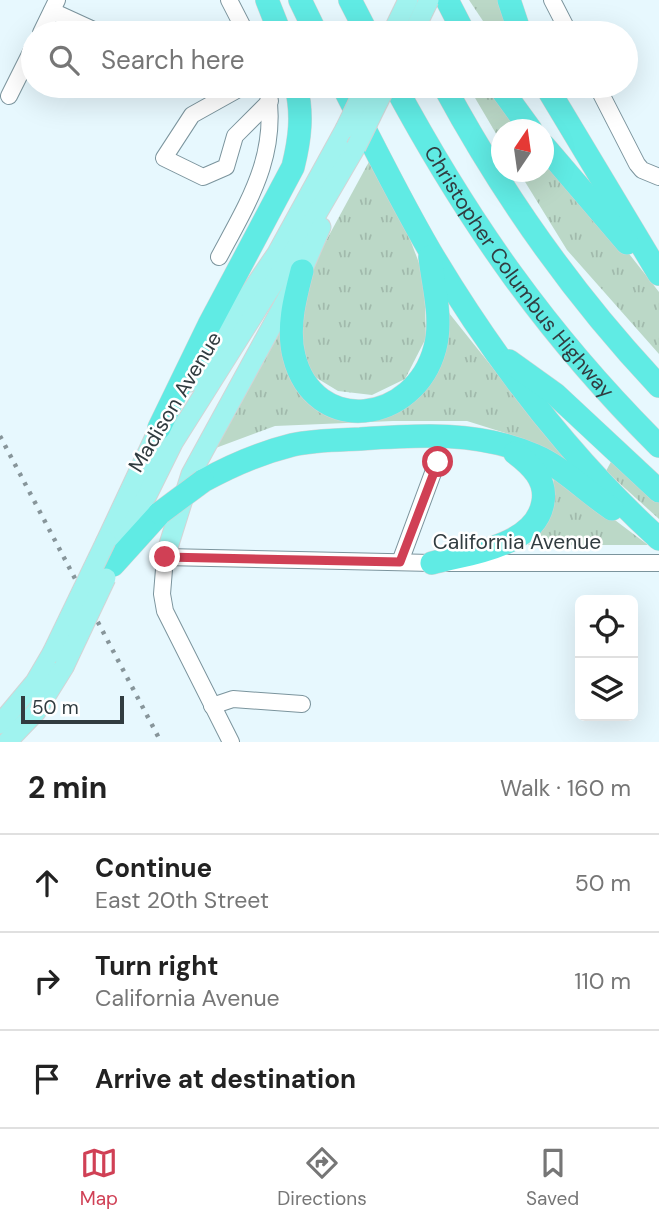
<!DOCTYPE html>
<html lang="en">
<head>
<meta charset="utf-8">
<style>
  :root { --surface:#fff; --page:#f2f2f2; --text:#222; --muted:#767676; --line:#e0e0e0; --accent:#d04055 }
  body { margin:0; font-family:"DM Sans",sans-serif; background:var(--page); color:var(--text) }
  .controls { position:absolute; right:21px; bottom:21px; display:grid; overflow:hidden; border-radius:10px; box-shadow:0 7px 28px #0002 }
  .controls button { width:63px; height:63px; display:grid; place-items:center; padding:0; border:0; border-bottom:2px solid var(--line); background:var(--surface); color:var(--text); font:35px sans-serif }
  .compass { position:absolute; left:491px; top:119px; width:63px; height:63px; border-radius:50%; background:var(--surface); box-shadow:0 7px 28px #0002; rotate:13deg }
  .scale { position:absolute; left:21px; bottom:18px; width:103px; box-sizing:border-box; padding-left:7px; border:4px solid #313c40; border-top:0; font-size:19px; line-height:24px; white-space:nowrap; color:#313c40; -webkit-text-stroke:5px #fff; paint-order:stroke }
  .stop { position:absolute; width:21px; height:21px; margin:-16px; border:5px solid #d04055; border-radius:50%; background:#fff }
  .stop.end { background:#d04055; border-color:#fff; box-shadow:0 2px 7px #0008 }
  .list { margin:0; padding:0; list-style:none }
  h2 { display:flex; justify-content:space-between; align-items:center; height:91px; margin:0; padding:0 28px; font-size:30px }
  h2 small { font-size:23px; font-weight:400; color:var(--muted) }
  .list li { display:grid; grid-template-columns:46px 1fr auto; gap:21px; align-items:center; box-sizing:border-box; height:98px; padding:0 28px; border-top:2px solid var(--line) }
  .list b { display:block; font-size:26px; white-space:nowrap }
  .list p { margin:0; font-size:23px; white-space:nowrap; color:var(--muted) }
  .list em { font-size:23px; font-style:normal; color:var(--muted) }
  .icon { flex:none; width:38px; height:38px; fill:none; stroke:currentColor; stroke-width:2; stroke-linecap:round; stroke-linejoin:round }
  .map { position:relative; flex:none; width:659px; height:742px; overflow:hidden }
  .search { position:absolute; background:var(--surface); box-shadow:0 7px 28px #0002; left:21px; right:21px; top:21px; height:77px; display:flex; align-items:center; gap:18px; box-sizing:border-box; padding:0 24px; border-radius:38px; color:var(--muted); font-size:26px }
  .sheet { height:385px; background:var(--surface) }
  nav { display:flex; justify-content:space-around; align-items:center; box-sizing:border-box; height:98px; border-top:2px solid var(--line); background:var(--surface); font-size:19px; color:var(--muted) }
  nav a { display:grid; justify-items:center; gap:4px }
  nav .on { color:var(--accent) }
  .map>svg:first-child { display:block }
  .grass { fill:url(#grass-tufts) }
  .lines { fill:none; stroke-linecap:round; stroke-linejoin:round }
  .minor-casing { stroke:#7b949d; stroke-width:18 }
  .major-casing { stroke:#d2d4d5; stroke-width:21 }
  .highway-casing { stroke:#d2d4d5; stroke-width:24 }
  .minor { stroke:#fff; stroke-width:16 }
  .major { stroke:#a0f3ef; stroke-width:19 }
  .highway { stroke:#60ebe4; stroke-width:23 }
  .rail { stroke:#87959a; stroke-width:4.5; stroke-dasharray:3.5 7; stroke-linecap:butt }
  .major-bridge-casing { stroke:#d2d4d5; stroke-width:21; stroke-linecap:butt }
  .highway-bridge-casing { stroke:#d2d4d5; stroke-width:24; stroke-linecap:butt }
  .major-bridge { stroke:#a0f3ef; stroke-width:19 }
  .highway-bridge { stroke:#60ebe4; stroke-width:23 }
  .route { stroke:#d04055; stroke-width:9 }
  .labels { text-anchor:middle; stroke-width:5; stroke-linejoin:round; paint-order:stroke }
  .street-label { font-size:21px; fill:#313c40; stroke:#fff }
</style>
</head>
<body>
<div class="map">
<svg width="659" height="742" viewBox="0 0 659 742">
  <defs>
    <pattern id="grass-tufts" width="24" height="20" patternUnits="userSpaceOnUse" patternTransform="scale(1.75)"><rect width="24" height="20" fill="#bbd8c7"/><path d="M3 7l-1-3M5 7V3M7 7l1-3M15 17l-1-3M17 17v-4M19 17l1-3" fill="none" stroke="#a1baac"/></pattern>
  </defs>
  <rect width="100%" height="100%" fill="#e7f8fe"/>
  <g class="grass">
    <path d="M469,0H501L513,33H491Z"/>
    <path d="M468,86H497L527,129L502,130L501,142Z"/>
    <path d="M544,153L619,241L659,292V354L567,250L519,172H544Z"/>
    <path d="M371,158L395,200L424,276L426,338L405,379L372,395L338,391L310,374L297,342L308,274Z"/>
    <path d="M445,308L572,467L524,439L467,421H393L275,426L213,449L283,322L301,389L344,414L417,394Z"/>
    <path d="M613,458L659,497V519L606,471Z"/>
    <path d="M554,474L648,545H528C551,529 552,499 554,474Z"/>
  </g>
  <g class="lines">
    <g class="minor-casing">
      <g id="minor">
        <path d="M229,0L246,33"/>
        <path d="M552,0L569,33"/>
        <path d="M52,11L100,33"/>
        <path d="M41,33L57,0"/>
        <path d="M244,86L192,115L164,158L203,177L226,167L235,136L270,101"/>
        <path d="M597,86L637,164L642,170L659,177"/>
        <path d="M9,96L33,48"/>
        <path d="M219,257C250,199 279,154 267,86"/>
        <path d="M400,562L437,462"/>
        <path d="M212,706L233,699L302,704"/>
        <path d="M231,742L165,611L162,594L165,557L432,563H659"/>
      </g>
    </g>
    <g class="major-casing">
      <g id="major">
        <path d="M190,382L277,253L345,129"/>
        <path d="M106,541L159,428L168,415"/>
        <path d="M120,550L173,443L314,219L356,147"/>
        <path d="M165,557L191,474L302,271L321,227"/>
        <path d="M0,724L35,682L52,653"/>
        <path d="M7,742L36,712L64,667"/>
      </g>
    </g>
    <g class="highway-casing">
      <g id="highway">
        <path d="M267,0L280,33"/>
        <path d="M300,0L316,33"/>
        <path d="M350,0L367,33"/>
        <path d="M447,0L464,33"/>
        <path d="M509,0L520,33"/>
        <path d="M343,86C371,141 399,198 430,251C493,357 568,456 659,539"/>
        <path id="s1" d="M395,86C469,223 548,336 659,446"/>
        <path d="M444,86C503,195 574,296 659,386"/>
        <path d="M499,86L531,130"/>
        <path d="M546,86L659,274"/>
        <path d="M544,146L627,243"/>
        <path d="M302,271C295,298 287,328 294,356C314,437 415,424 435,348C443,318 433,286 430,257"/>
        <path d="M509,361L555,394L659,491"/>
        <path d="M159,428L209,325L293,167C300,139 303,114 296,86"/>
        <path d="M203,481C232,465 260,453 292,445C314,440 338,440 360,439C419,435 478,431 534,455C563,467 586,492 612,509"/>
        <path d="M432,563C468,553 536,547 543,502C547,480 531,465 515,453"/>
        <path d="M113,565L160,513"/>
      </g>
    </g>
    <use href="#minor" class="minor"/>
    <use href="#major" class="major"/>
    <use href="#highway" class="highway"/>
    <path class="rail" d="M0,436L161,742"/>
    <g class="major-bridge-casing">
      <g id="major-bridge">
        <path d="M392,33L408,0"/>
        <path d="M413,33L429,0"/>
        <path d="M345,129L366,86"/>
        <path d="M356,147L386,86"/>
        <path d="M52,653L106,541"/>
        <path d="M64,667L106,578"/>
      </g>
    </g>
    <g class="highway-bridge-casing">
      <path id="highway-bridge" d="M160,513L203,481"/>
    </g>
    <use href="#major-bridge" class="major-bridge"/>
    <use href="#highway-bridge" class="highway-bridge"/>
  </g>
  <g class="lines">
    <path class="route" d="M165,557L400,562L438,462"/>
  </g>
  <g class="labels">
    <g class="street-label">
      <text dy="7" stroke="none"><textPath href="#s1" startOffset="224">Christopher Columbus Highway</textPath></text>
      <text transform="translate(175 402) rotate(-59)" y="7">Madison Avenue</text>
      <text x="517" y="549">California Avenue</text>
    </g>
  </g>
</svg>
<div class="controls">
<button><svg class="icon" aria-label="locate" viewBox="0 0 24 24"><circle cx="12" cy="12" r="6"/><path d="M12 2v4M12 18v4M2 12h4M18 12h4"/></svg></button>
<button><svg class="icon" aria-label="layers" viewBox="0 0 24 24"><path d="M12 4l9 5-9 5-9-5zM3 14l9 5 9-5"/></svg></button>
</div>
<svg class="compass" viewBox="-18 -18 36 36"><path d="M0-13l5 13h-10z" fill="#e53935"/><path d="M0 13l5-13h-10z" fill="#767676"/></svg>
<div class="scale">50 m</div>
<div class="stop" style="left:438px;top:462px"></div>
<div class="stop end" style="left:165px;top:557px"></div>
<div class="search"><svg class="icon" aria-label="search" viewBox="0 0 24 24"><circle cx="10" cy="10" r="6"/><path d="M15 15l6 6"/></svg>Search here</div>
</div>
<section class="sheet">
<h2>2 min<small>Walk · 160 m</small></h2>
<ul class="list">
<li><svg class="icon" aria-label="ahead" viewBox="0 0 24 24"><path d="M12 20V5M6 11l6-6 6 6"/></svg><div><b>Continue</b><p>East 20th Street</p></div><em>50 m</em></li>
<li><svg class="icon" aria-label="right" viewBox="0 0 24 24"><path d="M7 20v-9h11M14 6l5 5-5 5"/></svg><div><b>Turn right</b><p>California Avenue</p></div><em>110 m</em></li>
<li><svg class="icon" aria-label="arrive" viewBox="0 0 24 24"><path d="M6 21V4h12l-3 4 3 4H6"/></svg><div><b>Arrive at destination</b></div></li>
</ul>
</section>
<nav>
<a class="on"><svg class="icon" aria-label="map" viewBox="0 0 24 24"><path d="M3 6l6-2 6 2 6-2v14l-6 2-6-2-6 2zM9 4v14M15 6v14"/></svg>Map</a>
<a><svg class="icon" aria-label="directions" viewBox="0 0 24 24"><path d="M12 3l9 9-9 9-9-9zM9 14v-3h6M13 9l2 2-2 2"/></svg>Directions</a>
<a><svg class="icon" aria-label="saved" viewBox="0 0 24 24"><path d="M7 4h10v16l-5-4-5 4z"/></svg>Saved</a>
</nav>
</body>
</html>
